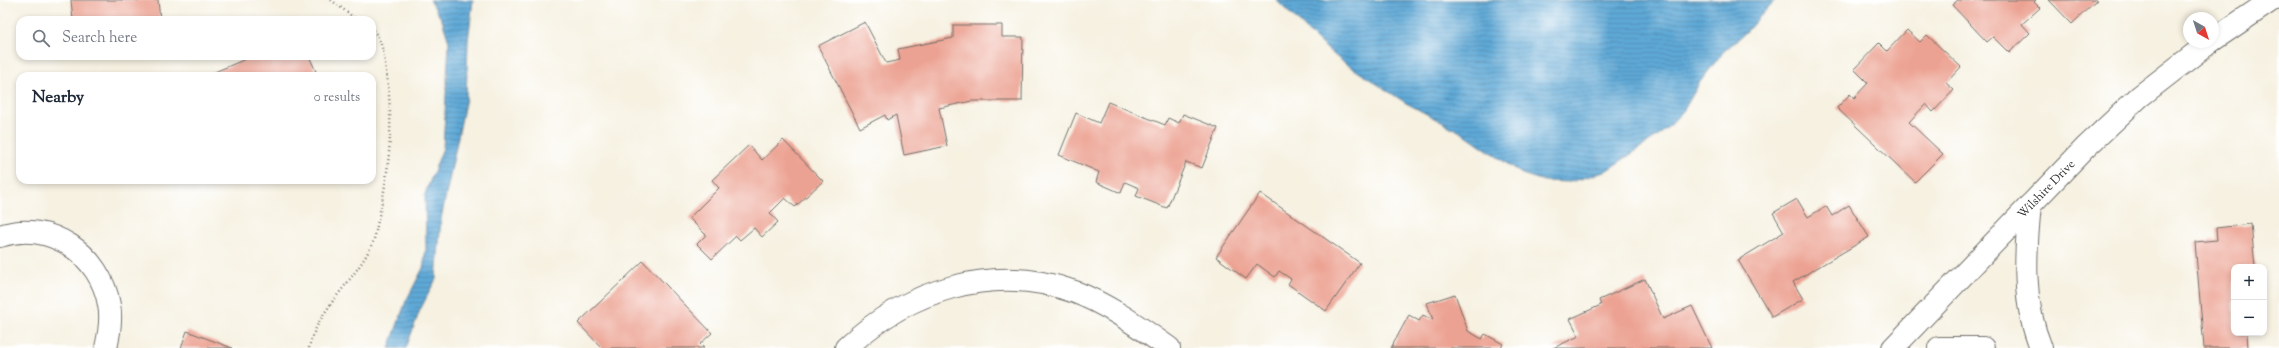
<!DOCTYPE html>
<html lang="en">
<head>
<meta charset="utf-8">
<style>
  :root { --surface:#fff; --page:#f6f6f7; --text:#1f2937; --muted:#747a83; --line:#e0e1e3 }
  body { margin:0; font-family:"Sorts Mill Goudy",serif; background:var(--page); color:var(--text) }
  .controls { position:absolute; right:12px; bottom:12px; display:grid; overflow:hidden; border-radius:8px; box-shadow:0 2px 6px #0003 }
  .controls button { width:36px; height:36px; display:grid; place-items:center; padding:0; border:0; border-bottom:1px solid var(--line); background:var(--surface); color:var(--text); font:20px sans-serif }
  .compass { position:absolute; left:2183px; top:12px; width:36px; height:36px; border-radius:50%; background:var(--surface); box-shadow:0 2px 6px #0003; rotate:141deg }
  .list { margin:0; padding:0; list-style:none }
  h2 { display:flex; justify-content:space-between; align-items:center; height:52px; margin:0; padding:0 16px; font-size:17px }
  h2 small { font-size:13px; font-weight:400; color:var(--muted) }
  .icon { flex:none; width:22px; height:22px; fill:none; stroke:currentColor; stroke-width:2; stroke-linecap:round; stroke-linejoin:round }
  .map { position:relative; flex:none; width:2279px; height:348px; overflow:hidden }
  .search { position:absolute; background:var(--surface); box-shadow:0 2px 6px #0003; left:16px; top:16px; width:360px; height:44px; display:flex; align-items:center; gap:10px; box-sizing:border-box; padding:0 14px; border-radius:12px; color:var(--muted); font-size:15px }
  .panel { position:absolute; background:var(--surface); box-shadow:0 2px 6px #0003; left:16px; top:72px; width:360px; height:112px; border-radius:12px }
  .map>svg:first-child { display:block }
  .water { fill:url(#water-rules); stroke:#456a81 }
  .building { fill:#eca292 }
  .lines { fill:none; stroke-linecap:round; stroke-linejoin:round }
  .street-casing { stroke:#72706b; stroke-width:24 }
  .path { stroke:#72706b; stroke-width:2.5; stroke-dasharray:1 3; stroke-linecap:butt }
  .street { stroke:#fff; stroke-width:22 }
  .labels { text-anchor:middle; stroke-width:4; stroke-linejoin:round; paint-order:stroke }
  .street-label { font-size:12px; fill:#2b2b2b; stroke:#fff }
</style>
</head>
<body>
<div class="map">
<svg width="2279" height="348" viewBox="0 0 2279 348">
  <defs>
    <pattern id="water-rules" width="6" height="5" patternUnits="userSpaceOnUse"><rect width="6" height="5" fill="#5fa9d7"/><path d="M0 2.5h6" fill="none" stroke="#4f8aaf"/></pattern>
  </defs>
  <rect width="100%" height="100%" fill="#fff"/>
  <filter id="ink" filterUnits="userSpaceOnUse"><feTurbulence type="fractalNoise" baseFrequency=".025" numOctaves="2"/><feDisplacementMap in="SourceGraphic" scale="8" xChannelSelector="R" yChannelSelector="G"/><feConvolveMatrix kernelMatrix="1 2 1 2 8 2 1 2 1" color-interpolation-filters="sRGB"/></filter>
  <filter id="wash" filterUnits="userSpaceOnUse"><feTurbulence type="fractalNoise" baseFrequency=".012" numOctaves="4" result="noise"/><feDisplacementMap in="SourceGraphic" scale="16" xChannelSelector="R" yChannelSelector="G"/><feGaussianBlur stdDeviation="0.9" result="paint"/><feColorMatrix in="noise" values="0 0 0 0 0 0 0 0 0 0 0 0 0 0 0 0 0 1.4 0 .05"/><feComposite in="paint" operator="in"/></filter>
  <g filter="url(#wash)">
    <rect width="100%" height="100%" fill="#f6f1e1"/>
    <g class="water">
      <path d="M430,0H473L468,41L466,98L441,219L436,279L420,310L406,348H389L406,301L423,268L426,249L425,194L443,148L449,42L442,20Z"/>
      <path d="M1276,0H1775L1745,33L1723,52L1700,82L1684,110L1660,135L1604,172L1570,182L1544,181L1522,174L1466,135L1406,103L1339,59L1318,41Z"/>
    </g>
    <g id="blocks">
      <g class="building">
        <path d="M71,0H158L160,20H73Z"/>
        <path d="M1958,0H2036L2034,2L2040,8L2022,24L2030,33L2009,53L1993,37L1987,42L1952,5Z"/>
        <path d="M2049,0H2097L2072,24Z"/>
        <path d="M865,22L886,63L900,60L898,49L953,38V25H1002V37H1023L1022,101H972L939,108L947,146L904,155L896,115L887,120L885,115L860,128L818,46Z"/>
        <path d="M1907,30L1920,42L1927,35L1961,67L1946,83L1954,90L1933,112L1926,104L1909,122L1943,154L1915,182L1837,108L1850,94L1854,98L1868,83L1854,69L1879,43L1887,51Z"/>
        <path d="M253,56H309L318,76H205Z"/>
        <path d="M1108,102L1165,125L1168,118L1179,123L1183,114L1218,128L1202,168L1186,162L1167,208L1136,196L1139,188L1125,182L1121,193L1096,182L1099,172L1059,155L1076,113L1099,123Z"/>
        <path d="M783,140L823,181L795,207L785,198L770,213L778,222L762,237L754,228L740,240L736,236L712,259L697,244L706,235L689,218L719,188L712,180L749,145L762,160Z"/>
        <path d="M1260,193L1360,263L1326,311L1288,284L1291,279L1279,271L1275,277L1257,264L1246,279L1216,257Z"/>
        <path d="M1797,199L1808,217L1826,206L1832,216L1849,205L1869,237L1793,282L1803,299L1772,317L1738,260L1784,232L1773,213Z"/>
        <path d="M2251,224L2255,267H2234V333H2247L2248,348H2204L2195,242L2217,240L2216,228Z"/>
        <path d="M643,261L712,333L700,344L704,348H602L578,323Z"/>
        <path d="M1645,279L1663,319L1692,306L1712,348H1553L1579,336L1570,319L1601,305L1599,300Z"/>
        <path d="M1455,294L1468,331L1482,339L1485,334L1503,344L1501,348H1391L1409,315L1419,321L1423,315L1433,320L1427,303Z"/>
        <path d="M187,331L232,348H181Z"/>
      </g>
    </g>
  </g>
  <g filter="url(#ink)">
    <use href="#blocks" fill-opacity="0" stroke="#72706b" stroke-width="1"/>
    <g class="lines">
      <g class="street-casing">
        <g id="street">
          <path d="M2213,40L2272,0"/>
          <path d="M2030,205C2025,254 2022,302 2041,348"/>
          <path d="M0,236C50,219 101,255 109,305C112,319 109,335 106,348"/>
          <path d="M846,348C907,290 993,262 1075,292C1109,305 1139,327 1169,348"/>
          <path d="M1893,348L2085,148L2139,97L2210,42"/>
          <path d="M1939,348H1983"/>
        </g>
      </g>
      <g class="path">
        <path d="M331,0L357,20"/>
        <path d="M309,348C318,307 357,280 373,242C376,234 377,224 379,216C390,167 394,121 386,71C384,56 383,40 372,29"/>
      </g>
      <use href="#street" class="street"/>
    </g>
  </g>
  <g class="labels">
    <g class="street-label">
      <text transform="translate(2046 189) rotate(-46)" y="4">Wilshire Drive</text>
    </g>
  </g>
</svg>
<div class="controls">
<button>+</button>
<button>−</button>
</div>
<svg class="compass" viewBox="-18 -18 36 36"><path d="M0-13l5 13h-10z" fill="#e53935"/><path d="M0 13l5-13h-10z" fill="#747a83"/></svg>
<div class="search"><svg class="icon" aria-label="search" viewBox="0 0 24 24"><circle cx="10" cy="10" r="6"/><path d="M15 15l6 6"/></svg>Search here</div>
<section class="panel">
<h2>Nearby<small>0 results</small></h2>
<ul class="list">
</ul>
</section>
</div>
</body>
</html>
